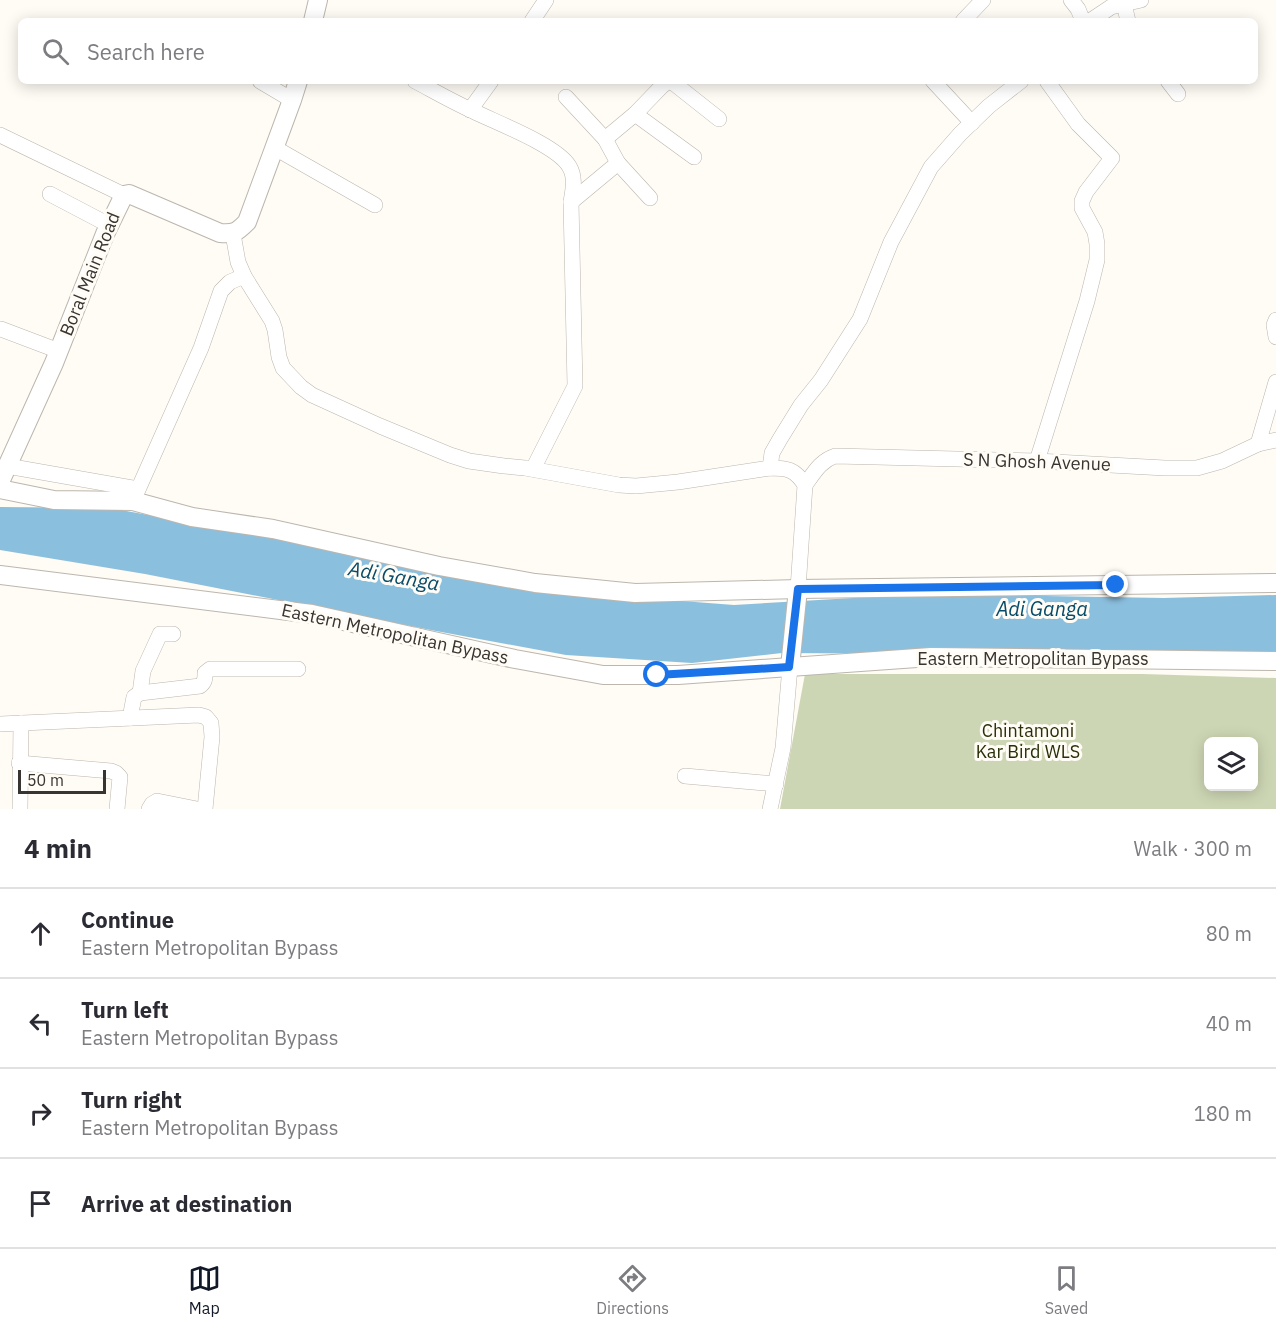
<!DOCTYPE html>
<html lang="en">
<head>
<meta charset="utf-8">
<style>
  :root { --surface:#fff; --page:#f7f7f7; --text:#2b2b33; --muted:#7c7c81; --line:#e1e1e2; --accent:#111827 }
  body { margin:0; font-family:"IBM Plex Sans",sans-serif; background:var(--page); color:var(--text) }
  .controls { position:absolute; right:18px; bottom:18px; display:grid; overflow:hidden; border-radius:9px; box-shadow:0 3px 15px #0003 }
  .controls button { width:54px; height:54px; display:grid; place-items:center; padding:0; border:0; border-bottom:2px solid var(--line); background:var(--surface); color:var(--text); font:30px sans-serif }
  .scale { position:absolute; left:18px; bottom:15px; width:88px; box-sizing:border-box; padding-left:6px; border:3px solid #373431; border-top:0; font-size:16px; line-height:21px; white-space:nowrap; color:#373431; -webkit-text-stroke:4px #fffbf5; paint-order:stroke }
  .stop { position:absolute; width:18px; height:18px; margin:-14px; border:4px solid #1a73e8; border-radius:50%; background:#fff }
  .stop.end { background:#1a73e8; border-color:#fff; box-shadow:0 2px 6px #0008 }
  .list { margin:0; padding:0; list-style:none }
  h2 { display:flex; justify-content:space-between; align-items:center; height:78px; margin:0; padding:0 24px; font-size:26px }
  h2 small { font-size:20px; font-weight:400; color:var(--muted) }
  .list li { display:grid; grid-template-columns:39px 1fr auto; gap:18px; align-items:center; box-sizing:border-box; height:90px; padding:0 24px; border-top:2px solid var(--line) }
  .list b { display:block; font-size:22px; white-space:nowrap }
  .list p { margin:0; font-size:20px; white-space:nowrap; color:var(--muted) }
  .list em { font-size:20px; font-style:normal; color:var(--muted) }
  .icon { flex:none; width:33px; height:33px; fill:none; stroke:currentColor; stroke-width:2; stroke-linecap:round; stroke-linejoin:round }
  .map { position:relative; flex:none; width:1276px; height:809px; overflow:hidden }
  .search { position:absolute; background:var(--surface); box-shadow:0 3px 15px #0003; left:18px; right:18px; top:18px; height:66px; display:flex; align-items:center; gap:15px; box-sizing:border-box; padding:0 21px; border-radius:9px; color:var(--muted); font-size:22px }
  .sheet { height:438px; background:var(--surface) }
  nav { display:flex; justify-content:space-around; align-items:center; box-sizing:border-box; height:84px; border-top:2px solid var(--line); background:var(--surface); font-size:16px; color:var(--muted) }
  nav a { display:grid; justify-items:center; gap:3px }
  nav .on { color:var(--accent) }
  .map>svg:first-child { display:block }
  .green { fill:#cdd6b4; fill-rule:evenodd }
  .water { fill:#8bbfde }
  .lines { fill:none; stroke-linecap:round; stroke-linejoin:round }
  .minor-casing { stroke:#bcb6ad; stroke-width:16 }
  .major-casing { stroke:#bcb6ad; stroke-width:20 }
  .minor { stroke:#fff; stroke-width:15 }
  .major { stroke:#fff; stroke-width:18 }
  .route { stroke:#1a73e8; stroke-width:8 }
  .labels { text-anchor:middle; stroke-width:6; stroke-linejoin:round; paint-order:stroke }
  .street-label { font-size:18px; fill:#373431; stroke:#fffbf5 }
  .park-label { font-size:18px; fill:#293008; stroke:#fffbf5 }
  .water-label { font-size:20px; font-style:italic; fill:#074b6a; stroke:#fffbf5 }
</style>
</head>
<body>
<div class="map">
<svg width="1276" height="809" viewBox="0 0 1276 809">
  <rect width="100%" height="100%" fill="#fffbf5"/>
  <path class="green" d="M805,674H1143L1276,678V809H780ZM1208,742H1254V786H1208Z"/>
  <path class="water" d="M0,507L110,508L285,540L513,588L734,605L922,594L1164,598L1276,595V656L782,653L692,663L566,655L436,631L145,574L0,550Z"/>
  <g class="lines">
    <g class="minor-casing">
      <g id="minor">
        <path d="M1071,0L1078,9L1083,21"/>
        <path d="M1124,4L1128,21"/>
        <path d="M532,21L546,0"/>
        <path d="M963,21L983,0"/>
        <path d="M1090,21L1111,7L1141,0"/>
        <path d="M260,81L292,100"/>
        <path d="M415,81C434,91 453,102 473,111C497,123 556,145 569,166C576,177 573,190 571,202L575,386L533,469"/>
        <path d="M671,81L719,119"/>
        <path d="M933,81L972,123"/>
        <path d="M1168,81L1178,94"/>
        <path d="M566,97L605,139L618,163L571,202"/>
        <path d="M470,110L491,81"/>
        <path d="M635,114L694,157"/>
        <path d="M0,135L124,195"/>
        <path d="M605,139L635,114L662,86L669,81"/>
        <path d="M275,148L375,205"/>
        <path d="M618,163L650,198"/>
        <path d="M50,194L109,225"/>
        <path d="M233,234L238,262L244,276L272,321L275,330L279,357L283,368L301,387L312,395L380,426L450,455L469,461L504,466L525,468L619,485L636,486L678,482L770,468C787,468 795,469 805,485L798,589"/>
        <path d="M1276,320L1274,325L1276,337"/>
        <path d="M1,329L59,351"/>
        <path d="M1258,444L1276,382"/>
        <path d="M1037,461L1087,301L1097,260V244L1095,232L1082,208V201L1086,192L1112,158L1078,124L1047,81"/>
        <path d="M7,466L138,489"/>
        <path d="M770,468L772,453L780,439L801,405L821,380L860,319L891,242L931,167L960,134L989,106L1021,81"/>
        <path d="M805,485C814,473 820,461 835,456L1037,461L1165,468H1197L1222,461L1258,444L1276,440"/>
        <path d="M133,501L201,348L221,291L230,282L244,276"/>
        <path d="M140,693L143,671L160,634H173"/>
        <path d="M130,718L134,697L140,693L200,686C205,682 205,679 205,673L210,669H298"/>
        <path d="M0,724L199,715L206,717L211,723L212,737L205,809"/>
        <path d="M19,763L111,771L116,773L120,777L117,809"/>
        <path d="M685,776L776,784"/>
        <path d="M20,809L21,723"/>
        <path d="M149,809L152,804L157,801L197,809"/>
        <path d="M770,809L783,748L790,667"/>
      </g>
    </g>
    <g class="major-casing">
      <g id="major">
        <path d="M313,21L318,0"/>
        <path d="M0,482L54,363L105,234L124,195L129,194L220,233C235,234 237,232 247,222L292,100L298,81"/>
        <path d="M0,489L54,500L133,501L192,517L273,529L439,566L535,583L635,593L798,589L1276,583"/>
        <path d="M0,575L312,614L515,659L603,675H678L931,657L1276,661"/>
        <path d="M790,667L798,589"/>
      </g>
    </g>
    <use href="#minor" class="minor"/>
    <use href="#major" class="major"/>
  </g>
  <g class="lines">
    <path class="route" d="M657,675L789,667L798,589L1116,585"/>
  </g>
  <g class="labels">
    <g class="street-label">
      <text transform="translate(90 274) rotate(-68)" y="6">Boral Main Road</text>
      <text transform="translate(1037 462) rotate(2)" y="6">S N Ghosh Avenue</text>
      <text transform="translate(395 634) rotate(12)" y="6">Eastern Metropolitan Bypass</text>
      <text x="1033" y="665">Eastern Metropolitan Bypass</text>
    </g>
    <g class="park-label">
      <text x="1028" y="737">Chintamoni<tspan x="1028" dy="21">Kar Bird WLS</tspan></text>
    </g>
    <g class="water-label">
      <text transform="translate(394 576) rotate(10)" y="7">Adi Ganga</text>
      <text x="1042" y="616">Adi Ganga</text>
    </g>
  </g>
</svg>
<div class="controls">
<button><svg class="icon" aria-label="layers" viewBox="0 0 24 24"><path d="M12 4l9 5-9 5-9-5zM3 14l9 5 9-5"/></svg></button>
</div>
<div class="scale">50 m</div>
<div class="stop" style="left:657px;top:675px"></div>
<div class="stop end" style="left:1116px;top:585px"></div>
<div class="search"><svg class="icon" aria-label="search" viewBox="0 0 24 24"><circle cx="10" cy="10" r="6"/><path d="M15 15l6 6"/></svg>Search here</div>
</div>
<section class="sheet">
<h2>4 min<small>Walk · 300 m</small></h2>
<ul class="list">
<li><svg class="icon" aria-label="ahead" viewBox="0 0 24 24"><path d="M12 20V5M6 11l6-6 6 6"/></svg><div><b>Continue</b><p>Eastern Metropolitan Bypass</p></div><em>80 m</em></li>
<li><svg class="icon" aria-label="left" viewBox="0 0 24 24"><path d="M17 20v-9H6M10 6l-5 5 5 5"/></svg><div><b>Turn left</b><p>Eastern Metropolitan Bypass</p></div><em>40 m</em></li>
<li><svg class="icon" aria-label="right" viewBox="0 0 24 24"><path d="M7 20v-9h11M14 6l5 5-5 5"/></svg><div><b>Turn right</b><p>Eastern Metropolitan Bypass</p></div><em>180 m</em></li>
<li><svg class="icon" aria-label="arrive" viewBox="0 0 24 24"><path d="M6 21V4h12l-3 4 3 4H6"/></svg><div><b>Arrive at destination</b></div></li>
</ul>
</section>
<nav>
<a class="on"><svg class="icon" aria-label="map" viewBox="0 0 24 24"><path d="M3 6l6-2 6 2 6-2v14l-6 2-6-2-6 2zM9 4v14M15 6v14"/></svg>Map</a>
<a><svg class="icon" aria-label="directions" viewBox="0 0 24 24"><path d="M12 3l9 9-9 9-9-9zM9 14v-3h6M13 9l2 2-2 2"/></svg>Directions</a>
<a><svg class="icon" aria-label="saved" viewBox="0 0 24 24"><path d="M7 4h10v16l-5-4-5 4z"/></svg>Saved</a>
</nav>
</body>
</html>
